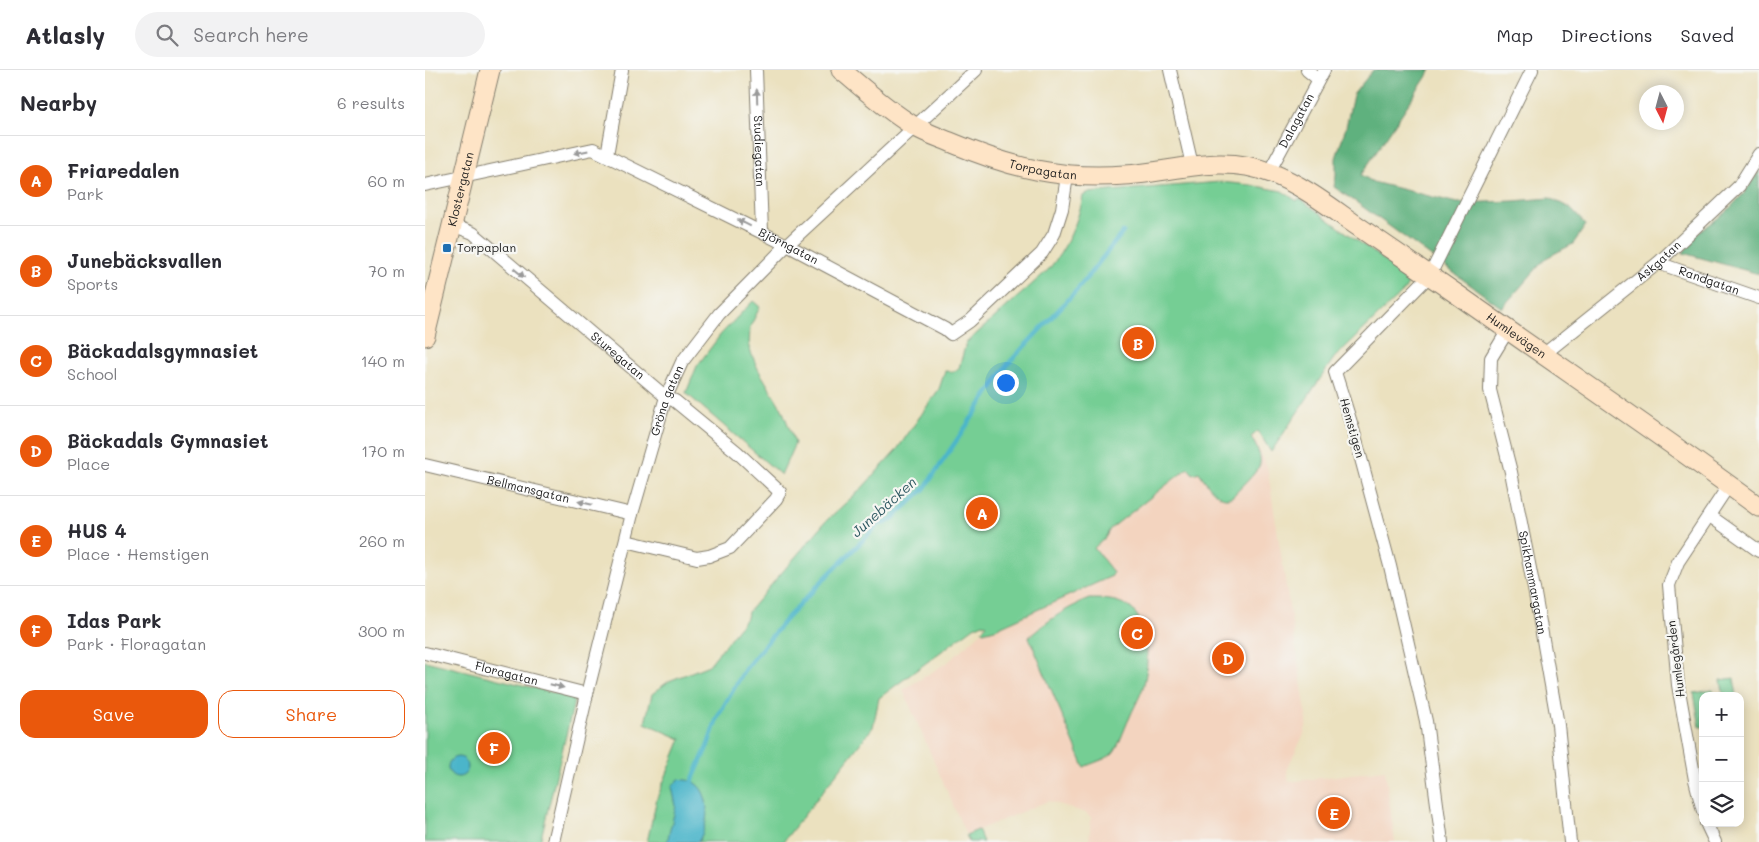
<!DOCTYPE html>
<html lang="en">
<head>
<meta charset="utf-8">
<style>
  :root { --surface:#fff; --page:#f2f2f3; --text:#2b2b33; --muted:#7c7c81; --line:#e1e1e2; --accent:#ea580c }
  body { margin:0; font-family:Mali,sans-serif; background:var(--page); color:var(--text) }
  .controls { position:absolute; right:15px; bottom:15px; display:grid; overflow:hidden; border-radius:10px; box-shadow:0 2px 12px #0003 }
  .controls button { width:45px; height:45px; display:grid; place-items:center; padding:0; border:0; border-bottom:1px solid var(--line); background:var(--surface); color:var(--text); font:25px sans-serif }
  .compass { position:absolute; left:1214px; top:15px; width:45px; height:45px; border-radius:50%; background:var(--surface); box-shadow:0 2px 12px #0003; rotate:174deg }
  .you { position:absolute; left:580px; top:312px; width:18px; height:18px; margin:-12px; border:4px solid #fff; border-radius:50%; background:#1a73e8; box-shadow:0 0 0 8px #1a73e833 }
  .badge { display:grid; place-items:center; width:32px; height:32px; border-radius:50%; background:var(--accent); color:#fff; font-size:16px; font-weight:700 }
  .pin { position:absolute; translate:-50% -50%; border:2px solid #fff; box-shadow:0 1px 5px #0006 }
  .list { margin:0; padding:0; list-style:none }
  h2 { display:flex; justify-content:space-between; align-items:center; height:65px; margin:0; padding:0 20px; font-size:21px }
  h2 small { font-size:16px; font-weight:400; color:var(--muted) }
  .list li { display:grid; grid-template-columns:32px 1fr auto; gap:15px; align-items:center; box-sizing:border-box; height:90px; padding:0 20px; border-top:1px solid var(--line) }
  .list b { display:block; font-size:19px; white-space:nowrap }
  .list p { margin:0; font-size:16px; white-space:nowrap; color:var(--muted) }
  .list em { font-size:16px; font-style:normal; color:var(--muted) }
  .actions { display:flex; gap:10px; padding:15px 20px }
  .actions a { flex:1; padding:11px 0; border:1px solid var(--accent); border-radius:15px; text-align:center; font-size:18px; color:var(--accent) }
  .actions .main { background:var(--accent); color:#fff }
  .icon { flex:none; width:28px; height:28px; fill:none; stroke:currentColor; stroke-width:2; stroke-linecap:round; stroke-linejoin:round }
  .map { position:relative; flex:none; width:1334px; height:772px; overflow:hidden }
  header { display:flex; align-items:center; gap:30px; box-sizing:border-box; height:70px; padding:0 25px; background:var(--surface); border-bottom:1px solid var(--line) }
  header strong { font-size:24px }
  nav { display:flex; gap:28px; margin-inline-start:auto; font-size:18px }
  .search { width:350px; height:45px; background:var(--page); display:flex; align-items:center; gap:12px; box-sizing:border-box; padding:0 18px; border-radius:28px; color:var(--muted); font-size:19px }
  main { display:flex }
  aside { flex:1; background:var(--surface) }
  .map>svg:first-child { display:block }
  .built { fill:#f3d4bf }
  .green { fill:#74ce94; stroke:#487558 }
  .forest { fill:#5fb17e; stroke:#3e664d }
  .water { fill:#4cb5ca; stroke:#346873 }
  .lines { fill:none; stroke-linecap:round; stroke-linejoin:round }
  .stream { stroke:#4cb5ca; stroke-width:4.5 }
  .street-casing { stroke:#847e6e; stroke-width:14 }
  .secondary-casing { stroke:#847e6e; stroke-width:21 }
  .street { stroke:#fff; stroke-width:12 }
  .secondary { stroke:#fee4c6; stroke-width:19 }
  .oneway { fill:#999 }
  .poi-dot { fill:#1f6fb2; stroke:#f6f6f2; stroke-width:2 }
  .labels { text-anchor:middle; stroke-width:4.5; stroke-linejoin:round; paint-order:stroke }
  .street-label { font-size:12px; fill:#1c1c1c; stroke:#f6f6f2 }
  .poi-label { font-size:12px; fill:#1c1c1c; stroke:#f6f6f2; text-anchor:start }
  .water-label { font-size:14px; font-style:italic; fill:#2f5962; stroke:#f6f6f2 }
</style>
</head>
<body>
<header>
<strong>Atlasly</strong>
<div class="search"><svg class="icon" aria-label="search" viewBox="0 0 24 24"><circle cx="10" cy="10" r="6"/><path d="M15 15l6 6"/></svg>Search here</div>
<nav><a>Map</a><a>Directions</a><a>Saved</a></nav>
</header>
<main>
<aside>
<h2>Nearby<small>6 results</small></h2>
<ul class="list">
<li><span class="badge">A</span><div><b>Friaredalen</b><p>Park</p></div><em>60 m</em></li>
<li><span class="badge">B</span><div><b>Junebäcksvallen</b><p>Sports</p></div><em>70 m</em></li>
<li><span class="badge">C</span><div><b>Bäckadalsgymnasiet</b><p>School</p></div><em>140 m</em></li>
<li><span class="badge">D</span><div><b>Bäckadals Gymnasiet</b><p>Place</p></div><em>170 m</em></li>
<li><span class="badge">E</span><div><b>HUS 4</b><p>Place · Hemstigen</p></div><em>260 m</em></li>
<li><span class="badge">F</span><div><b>Idas Park</b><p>Park · Floragatan</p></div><em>300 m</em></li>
</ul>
<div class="actions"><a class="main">Save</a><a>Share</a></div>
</aside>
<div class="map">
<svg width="1334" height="772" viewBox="0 0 1334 772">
  <rect width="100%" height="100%" fill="#f6f6f2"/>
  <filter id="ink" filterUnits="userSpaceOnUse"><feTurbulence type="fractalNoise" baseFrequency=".02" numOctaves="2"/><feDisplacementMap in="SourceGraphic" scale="10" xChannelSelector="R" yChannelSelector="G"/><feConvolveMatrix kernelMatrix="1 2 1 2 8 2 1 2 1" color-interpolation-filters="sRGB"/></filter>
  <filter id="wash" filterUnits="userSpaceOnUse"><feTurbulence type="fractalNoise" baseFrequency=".0096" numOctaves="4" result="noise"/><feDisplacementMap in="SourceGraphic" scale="20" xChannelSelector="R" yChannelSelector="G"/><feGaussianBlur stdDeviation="1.12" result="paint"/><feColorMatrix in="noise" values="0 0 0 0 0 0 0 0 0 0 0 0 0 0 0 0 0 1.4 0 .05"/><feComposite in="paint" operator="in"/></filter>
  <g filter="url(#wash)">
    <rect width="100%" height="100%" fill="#ebe1bf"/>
    <path class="built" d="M828,366L842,396L881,642L882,653L879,664L862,699L864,712L960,700L970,772H664L666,747L661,743L623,731L541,765L478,620L523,592L617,508L771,392Z"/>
    <g class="green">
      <path d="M795,112L826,115L857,121L872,131L873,129L878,131L970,198L983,214L979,221L909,288L846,382L833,361L826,367C830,374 837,386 835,394C832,403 814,419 808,426C794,435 781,412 774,402L768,404L763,398L685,459L680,468L669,478L688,502L687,506L570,559L558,562L557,560L562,555L558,553L549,557L454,628L448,657L358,772H222L232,728L256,669L220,653L227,624L244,611L284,595L322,547L323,542L402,450L437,418L471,381L514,319L520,301L528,302L534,298L541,273L623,200C641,179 653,153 658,126L662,123Z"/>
      <path d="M328,231L335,237L325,257L324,278L333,299L357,339L370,373L356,405L261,323L272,296L296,264Z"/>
      <path d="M664,529C677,529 689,529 701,535C725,548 725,595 718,618C714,629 708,639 704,649C700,657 693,679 687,684C680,690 667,693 659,697L604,567C624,550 639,539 664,529Z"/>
      <path d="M0,591L150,628L115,772H0Z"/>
      <path d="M1309,608L1312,626H1299L1296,610Z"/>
      <path d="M1288,620L1289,626H1278V657H1275L1269,623Z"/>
      <path d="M553,760L558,772H544L541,765Z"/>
    </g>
    <g class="forest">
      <path d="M948,0H1006L936,105L948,112L1032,133L1088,131L1125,128L1145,138L1161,155L1148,174L1121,188L1077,238L931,132L909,117L911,106V88L921,57L928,25Z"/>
      <path d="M1334,101V204L1258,183L1272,164L1302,141L1320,122Z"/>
    </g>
    <g class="water">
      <circle cx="33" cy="697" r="10"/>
      <path d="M254,709C258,710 263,710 266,711C288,720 284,756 273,772H242L251,736L247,717Z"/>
    </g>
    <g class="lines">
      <path class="stream" d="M267,711L283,675L292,648L320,599L361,549L400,508L454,454L461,453L468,448L499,419L583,294L652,220L698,162"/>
    </g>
  </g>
  <g filter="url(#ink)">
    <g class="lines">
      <g class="street-casing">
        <g id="street">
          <path id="s1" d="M331,0L337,162"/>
          <path d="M745,0L767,95"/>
          <path d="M882,0L893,9"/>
          <path d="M182,85L197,0"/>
          <path id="s2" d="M844,102L899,0"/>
          <path id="s3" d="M0,115L168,79L362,175L520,259L526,264L545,251L617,183L629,164L637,139L642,106"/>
          <path id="s4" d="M27,155L48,163L241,327L250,331L312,382L355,422L351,429L305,478L284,486L272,488L201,471"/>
          <path id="s5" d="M1233,193L1334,228"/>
          <path id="s6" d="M1083,260L1066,288L1065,320L1086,402L1110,524L1133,655L1145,772"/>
          <path id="s7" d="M1118,285L1233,193L1314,116L1334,84"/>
          <path id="s8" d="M0,395L207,444"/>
          <path d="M1285,446L1334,481"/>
          <path id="s9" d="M0,583L162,624"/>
          <path d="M1278,741L1270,710L1253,615L1244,515L1253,492L1304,415"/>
          <path d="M1281,753L1290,772"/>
          <path id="s10" d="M128,772L162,624L207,444L241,327L257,292L294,244L362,175L551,0"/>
          <path d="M1017,772L1001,651L965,496L928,359L910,302L1005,205L1107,0"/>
        </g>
      </g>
      <g class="secondary-casing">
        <g id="secondary">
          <path id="s11" d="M416,0C439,19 461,39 487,55C500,63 516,68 530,74C587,98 638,110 700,105C750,102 796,83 846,103C877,115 904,136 931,155C966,179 1001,203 1036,227C1135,297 1236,365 1334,437"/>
          <path id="s12" d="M0,266L65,0"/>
        </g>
      </g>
      <use href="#street" class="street"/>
      <use href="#secondary" class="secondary"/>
    </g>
    <defs><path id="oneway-solid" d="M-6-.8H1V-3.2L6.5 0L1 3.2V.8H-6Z" transform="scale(1.25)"/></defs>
    <g class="oneway">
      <use href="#oneway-solid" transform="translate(332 26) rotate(-92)"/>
      <use href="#oneway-solid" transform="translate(156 82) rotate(168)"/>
      <use href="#oneway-solid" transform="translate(319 153) rotate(-154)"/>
      <use href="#oneway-solid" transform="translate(94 203) rotate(40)"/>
      <use href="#oneway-solid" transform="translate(160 433) rotate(-167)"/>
      <use href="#oneway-solid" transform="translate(132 616) rotate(14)"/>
    </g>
  </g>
  <rect class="poi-dot" x="17" y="173" width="10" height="10" rx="2.5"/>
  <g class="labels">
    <g class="street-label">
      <text dy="4" stroke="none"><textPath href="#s2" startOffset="58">Dalagatan</textPath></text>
      <text dy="4" stroke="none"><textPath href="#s1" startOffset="81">Studiegatan</textPath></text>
      <text dy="4" stroke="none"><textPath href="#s11" startOffset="229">Torpagatan</textPath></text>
      <text dy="4" stroke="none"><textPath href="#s12" startOffset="151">Klostergatan</textPath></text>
      <text dy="4" stroke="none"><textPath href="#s3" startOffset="390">Björngatan</textPath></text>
      <text dy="4" stroke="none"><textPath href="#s7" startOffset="149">Askgatan</textPath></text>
      <text dy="4" stroke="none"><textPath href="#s5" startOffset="54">Randgatan</textPath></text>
      <text dy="4" stroke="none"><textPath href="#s11" startOffset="754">Humlevägen</textPath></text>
      <text dy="4" stroke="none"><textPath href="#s4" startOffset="212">Sturegatan</textPath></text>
      <text dy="4" stroke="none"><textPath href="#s10" startOffset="456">Gröna gatan</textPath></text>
      <text transform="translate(927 358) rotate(74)" y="4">Hemstigen</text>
      <text dy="4" stroke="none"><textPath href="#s8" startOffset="106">Bellmansgatan</textPath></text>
      <text dy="4" stroke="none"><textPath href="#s6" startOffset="262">Spikhammargatan</textPath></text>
      <text transform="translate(1251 589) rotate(-97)" y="4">Humlegården</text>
      <text dy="4" stroke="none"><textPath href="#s9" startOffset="84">Floragatan</textPath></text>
    </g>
    <g class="poi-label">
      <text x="32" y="182">Torpaplan</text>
    </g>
    <g class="water-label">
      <text transform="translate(459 437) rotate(-42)" y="5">Junebäcken</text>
    </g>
  </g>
</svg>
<div class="controls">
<button>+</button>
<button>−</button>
<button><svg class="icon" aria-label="layers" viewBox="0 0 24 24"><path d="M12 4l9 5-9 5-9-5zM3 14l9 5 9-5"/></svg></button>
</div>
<svg class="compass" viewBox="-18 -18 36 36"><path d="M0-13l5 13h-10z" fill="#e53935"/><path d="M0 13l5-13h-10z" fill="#7c7c81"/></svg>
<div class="you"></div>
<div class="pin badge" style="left:557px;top:443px">A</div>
<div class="pin badge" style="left:713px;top:273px">B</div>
<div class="pin badge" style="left:712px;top:563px">C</div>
<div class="pin badge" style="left:803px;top:588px">D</div>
<div class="pin badge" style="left:909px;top:743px">E</div>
<div class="pin badge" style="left:69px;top:678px">F</div>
</div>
</main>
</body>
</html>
